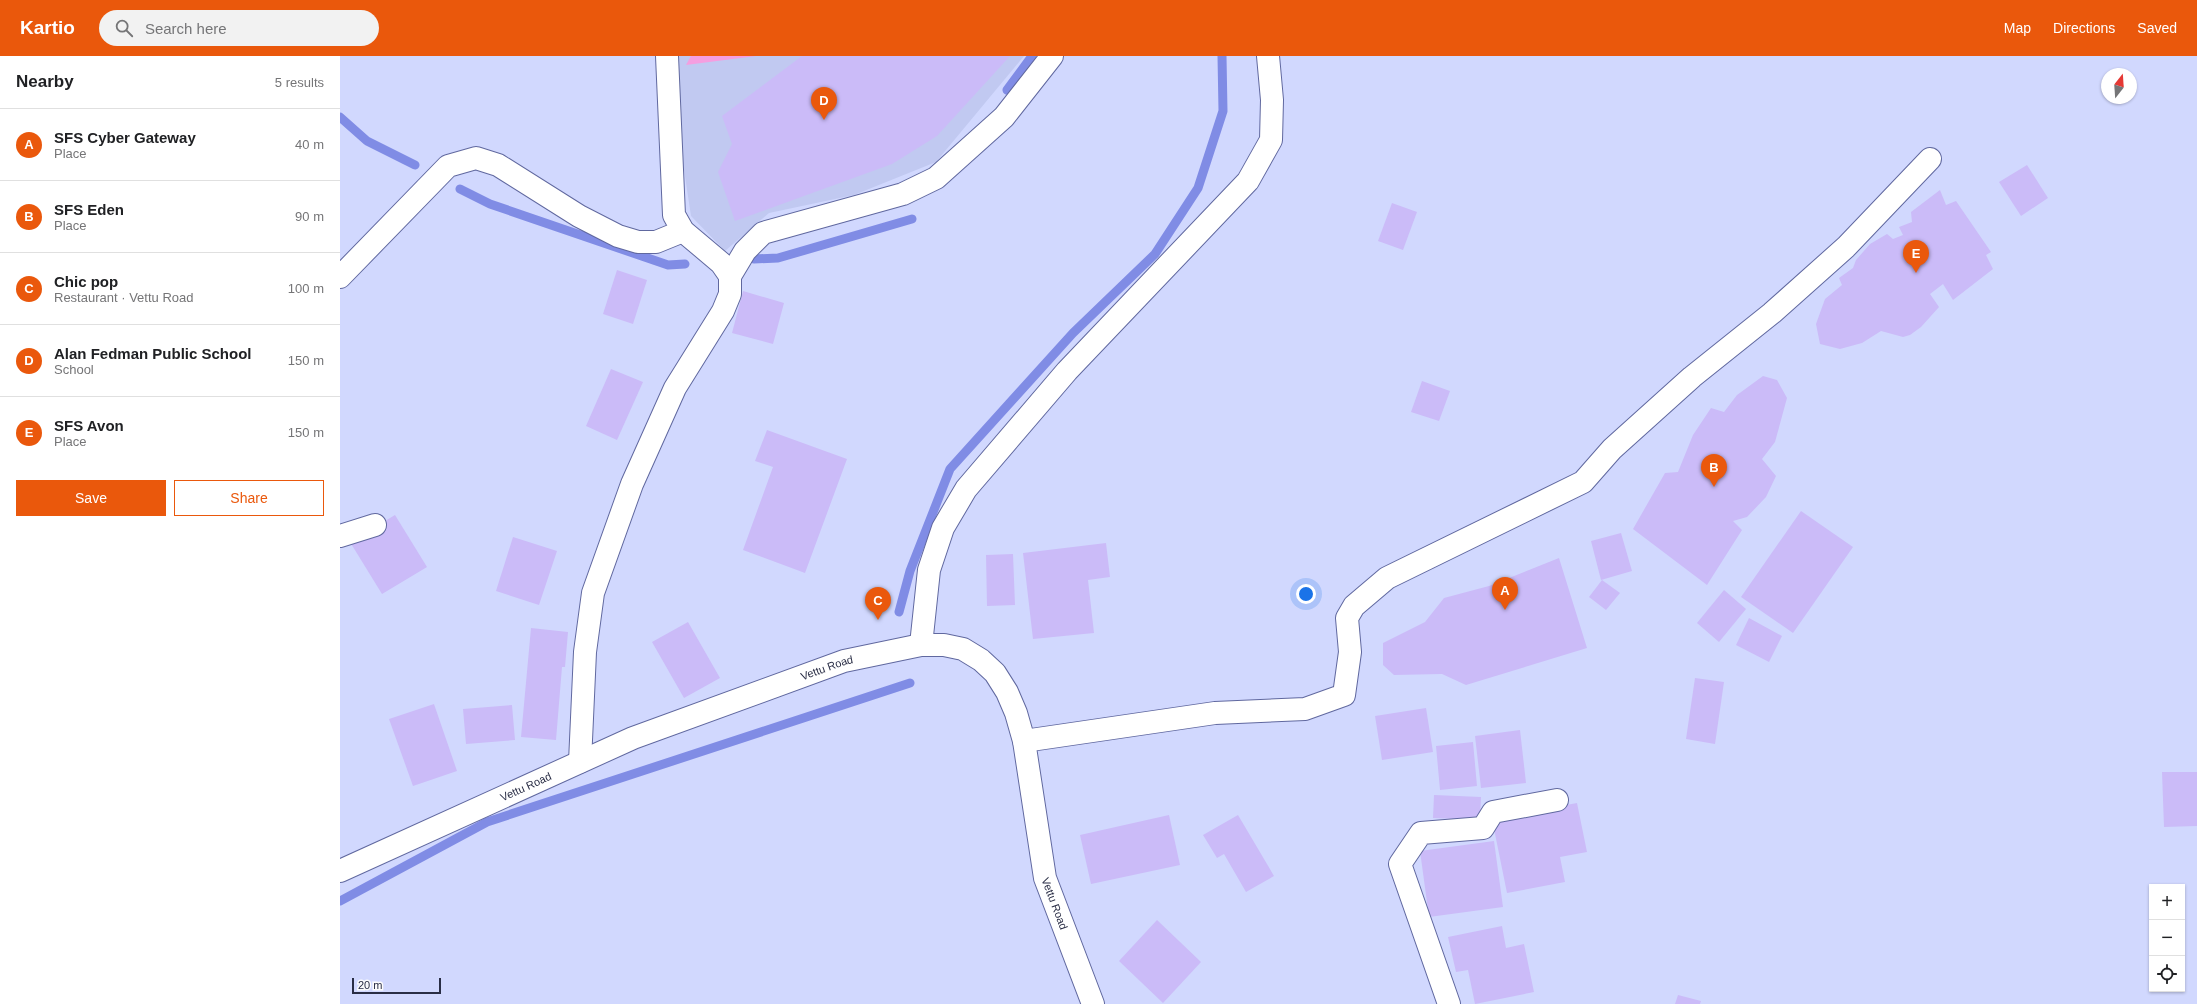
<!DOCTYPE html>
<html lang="en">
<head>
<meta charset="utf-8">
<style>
  :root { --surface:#fff; --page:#f2f2f2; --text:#202124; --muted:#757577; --line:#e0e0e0; --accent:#ea580c }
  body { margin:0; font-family:Helvetica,sans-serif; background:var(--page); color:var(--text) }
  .controls { position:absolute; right:12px; bottom:12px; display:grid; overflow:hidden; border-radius:0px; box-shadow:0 1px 3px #0004 }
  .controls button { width:36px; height:36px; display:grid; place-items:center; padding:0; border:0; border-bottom:1px solid var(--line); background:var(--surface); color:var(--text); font:20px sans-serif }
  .compass { position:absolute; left:1761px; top:12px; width:36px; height:36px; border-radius:50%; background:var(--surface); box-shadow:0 1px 3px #0004; rotate:17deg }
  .scale { position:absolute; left:12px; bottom:10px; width:89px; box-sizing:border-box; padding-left:4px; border:2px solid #292d45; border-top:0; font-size:11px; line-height:14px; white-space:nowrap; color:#292d45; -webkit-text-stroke:3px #fbfbfb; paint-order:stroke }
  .you { position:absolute; left:966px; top:538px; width:14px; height:14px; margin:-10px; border:3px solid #fff; border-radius:50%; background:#1a73e8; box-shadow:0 0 0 6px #1a73e833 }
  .badge { display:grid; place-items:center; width:26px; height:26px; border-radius:50%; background:var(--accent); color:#fff; font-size:13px; font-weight:700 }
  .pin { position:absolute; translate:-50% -33px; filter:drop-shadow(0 1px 2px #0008) }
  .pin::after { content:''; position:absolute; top:21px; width:14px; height:12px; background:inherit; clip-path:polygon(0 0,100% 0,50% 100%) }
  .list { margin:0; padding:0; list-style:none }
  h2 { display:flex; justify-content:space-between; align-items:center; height:52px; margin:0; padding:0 16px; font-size:17px }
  h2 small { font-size:13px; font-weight:400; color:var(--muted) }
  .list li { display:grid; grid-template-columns:26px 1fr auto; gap:12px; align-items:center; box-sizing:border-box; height:72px; padding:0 16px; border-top:1px solid var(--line) }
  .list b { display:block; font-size:15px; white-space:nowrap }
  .list p { margin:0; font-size:13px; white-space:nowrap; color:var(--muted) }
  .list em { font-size:13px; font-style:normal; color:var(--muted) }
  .actions { display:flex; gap:8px; padding:12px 16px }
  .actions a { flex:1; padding:9px 0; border:1px solid var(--accent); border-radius:0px; text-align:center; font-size:14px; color:var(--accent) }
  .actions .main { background:var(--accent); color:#fff }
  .icon { flex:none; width:22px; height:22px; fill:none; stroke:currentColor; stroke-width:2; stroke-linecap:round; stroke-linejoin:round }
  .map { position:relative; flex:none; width:1857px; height:948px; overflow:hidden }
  header { display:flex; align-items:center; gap:24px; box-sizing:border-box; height:56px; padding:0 20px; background:var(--accent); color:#fff }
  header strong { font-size:19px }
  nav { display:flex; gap:22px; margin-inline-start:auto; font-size:14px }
  .search { width:280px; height:36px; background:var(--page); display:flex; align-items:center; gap:10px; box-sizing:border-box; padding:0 14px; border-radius:22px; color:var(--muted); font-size:15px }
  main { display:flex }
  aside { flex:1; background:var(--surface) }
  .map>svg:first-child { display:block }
  .built { fill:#c1c9f1 }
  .green { fill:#f59ee0 }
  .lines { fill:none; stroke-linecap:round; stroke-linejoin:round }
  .stream { stroke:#808ce5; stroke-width:9 }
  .building { fill:#cbbbf8 }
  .street-casing { stroke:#60689f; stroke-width:24 }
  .street { stroke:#fff; stroke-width:22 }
  .labels { text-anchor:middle; stroke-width:4; stroke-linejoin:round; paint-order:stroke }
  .street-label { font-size:11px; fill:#292d45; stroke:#fbfbfb }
</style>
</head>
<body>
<header>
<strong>Kartio</strong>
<div class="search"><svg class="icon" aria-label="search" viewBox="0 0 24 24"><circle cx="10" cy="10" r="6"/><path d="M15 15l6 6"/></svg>Search here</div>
<nav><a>Map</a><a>Directions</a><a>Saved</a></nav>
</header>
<main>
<aside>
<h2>Nearby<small>5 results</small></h2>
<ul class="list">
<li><span class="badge">A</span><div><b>SFS Cyber Gateway</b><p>Place</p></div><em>40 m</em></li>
<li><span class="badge">B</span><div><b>SFS Eden</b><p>Place</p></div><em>90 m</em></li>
<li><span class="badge">C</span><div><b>Chic pop</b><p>Restaurant · Vettu Road</p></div><em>100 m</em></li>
<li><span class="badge">D</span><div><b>Alan Fedman Public School</b><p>School</p></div><em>150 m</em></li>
<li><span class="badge">E</span><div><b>SFS Avon</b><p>Place</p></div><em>150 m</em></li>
</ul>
<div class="actions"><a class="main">Save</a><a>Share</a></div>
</aside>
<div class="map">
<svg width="1857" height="948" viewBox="0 0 1857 948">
  <rect width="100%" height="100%" fill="#d1d8fe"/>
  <path class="built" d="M336,0H684L596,106L514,139L429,157L385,195L351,160L330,21Z"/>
  <path class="green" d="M351,0H416L346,9Z"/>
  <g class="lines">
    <g class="stream">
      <path d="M667,34L692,0"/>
      <path d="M0,61L27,85L75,109"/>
      <path d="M120,133L150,148L328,209L345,208"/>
      <path d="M414,203L438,202L572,163"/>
      <path d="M559,556L570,515L610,413L733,277L815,198L858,132L883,55L882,0"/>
      <path d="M0,845L147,766L570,627"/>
    </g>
  </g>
  <g class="building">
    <path d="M462,0H670L597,80L552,108L395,165L378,116L392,88L382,60Z"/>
    <path d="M1687,109L1708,142L1681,160L1659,126Z"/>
    <path d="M1600,134L1606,149L1616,145L1651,196L1646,199L1653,213L1613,244L1603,228L1590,238L1599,251L1581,271L1570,279L1563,281L1541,275L1522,287L1500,293L1480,288L1476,268L1485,243L1502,229L1499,222L1513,212L1516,204L1530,188L1547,178L1553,183L1563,179L1559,171L1572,166L1571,156Z"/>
    <path d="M1052,147L1077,156L1063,194L1038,185Z"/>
    <path d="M277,214L307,224L293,268L263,258Z"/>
    <path d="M403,235L444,247L433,288L392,277Z"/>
    <path d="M271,313L303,326L277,384L246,370Z"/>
    <path d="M1423,320L1437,324L1447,342L1435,386L1422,403L1436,420L1426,441L1407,461L1393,465L1402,474L1367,529L1293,473L1325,417L1338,416L1353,379L1371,352L1384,356L1397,339Z"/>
    <path d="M1082,325L1110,335L1099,365L1071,356Z"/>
    <path d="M427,374L507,403L465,517L403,494L433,411L415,405Z"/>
    <path d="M1461,455L1513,491L1453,577L1401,541Z"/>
    <path d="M55,459L87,511L42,538L10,486Z"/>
    <path d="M1281,477L1292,515L1261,524L1251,485Z"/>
    <path d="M173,481L217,495L199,549L156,535Z"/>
    <path d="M766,487L770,521L748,524L754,577L693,583L683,497Z"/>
    <path d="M673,498L675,549L647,550L646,499Z"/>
    <path d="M1219,502L1247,592L1126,629L1102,618L1054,619L1043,609V587L1085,566L1104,542L1149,530Z"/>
    <path d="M1262,524L1280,537L1266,554L1249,541Z"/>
    <path d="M1384,534L1406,553L1379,586L1357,567Z"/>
    <path d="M1409,562L1442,580L1429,606L1396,589Z"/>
    <path d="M348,566L380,622L344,642L312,586Z"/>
    <path d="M191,572L228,576L225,611H222L216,684L181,681Z"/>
    <path d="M1355,622L1384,626L1375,688L1346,683Z"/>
    <path d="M94,648L117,715L73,730L49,663Z"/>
    <path d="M172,649L175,684L126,688L123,653Z"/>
    <path d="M1086,652L1093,696L1042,704L1035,660Z"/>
    <path d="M1180,674L1186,727L1141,732L1135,680Z"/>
    <path d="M1133,686L1137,730L1100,734L1096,690Z"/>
    <path d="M1822,716H1857V770L1824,771Z"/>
    <path d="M1094,739L1141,741L1140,764L1093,762Z"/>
    <path d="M1237,747L1247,796L1220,801L1225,826L1167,837L1152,763Z"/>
    <path d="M829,759L840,809L751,828L740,779Z"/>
    <path d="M898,759L934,820L906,836L884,798L877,802L863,779Z"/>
    <path d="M1154,785L1163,851L1089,861L1080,795Z"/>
    <path d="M817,864L861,906L823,947L779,905Z"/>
    <path d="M1162,870L1166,892L1184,888L1194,936L1135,948L1128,914L1116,916L1108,881Z"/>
    <path d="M1338,939L1361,945L1360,948H1335Z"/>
  </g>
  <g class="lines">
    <g class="street-casing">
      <g id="street">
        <path d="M390,220L405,195L423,177L563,138L596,122L664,61L712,0"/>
        <path d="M0,221L108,110L136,102L158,109L239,160L278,180L298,186H316L343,175"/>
        <path d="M0,480L35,469"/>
        <path d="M581,589L589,514L603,472L626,433L727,315L908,125L931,84L932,44L928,0"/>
        <path d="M684,685L875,657L965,653L1004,639L1010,596L1007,562L1014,550L1047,522L1243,426L1272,393L1352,321L1432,257L1506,191L1590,103"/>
        <path d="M240,706L245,596L253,537L292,428L335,332L383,255L390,238V220L381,207L343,175L334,159L327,0"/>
        <path id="s1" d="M0,815L293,682L504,605L581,589H604L623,593L641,604L655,617L667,636L676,657L684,685L705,822L753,948"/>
        <path d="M1109,948L1060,808L1081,777L1143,772L1153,756L1217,744"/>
      </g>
    </g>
    <use href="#street" class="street"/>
  </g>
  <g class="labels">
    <g class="street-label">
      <text dy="4" stroke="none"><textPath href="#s1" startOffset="528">Vettu Road</textPath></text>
      <text dy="4" stroke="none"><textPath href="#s1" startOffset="204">Vettu Road</textPath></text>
      <text dy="4" stroke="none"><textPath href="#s1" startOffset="948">Vettu Road</textPath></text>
    </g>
  </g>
</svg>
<div class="controls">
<button>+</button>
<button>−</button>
<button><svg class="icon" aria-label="locate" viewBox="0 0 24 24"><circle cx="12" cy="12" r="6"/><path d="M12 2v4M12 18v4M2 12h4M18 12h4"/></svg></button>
</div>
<svg class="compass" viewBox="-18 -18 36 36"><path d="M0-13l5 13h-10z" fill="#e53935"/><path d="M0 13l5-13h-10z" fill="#757577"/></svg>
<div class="scale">20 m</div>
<div class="you"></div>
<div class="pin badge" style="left:1165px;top:554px">A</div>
<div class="pin badge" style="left:1374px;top:431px">B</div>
<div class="pin badge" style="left:538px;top:564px">C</div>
<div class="pin badge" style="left:484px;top:64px">D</div>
<div class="pin badge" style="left:1576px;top:217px">E</div>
</div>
</main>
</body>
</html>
